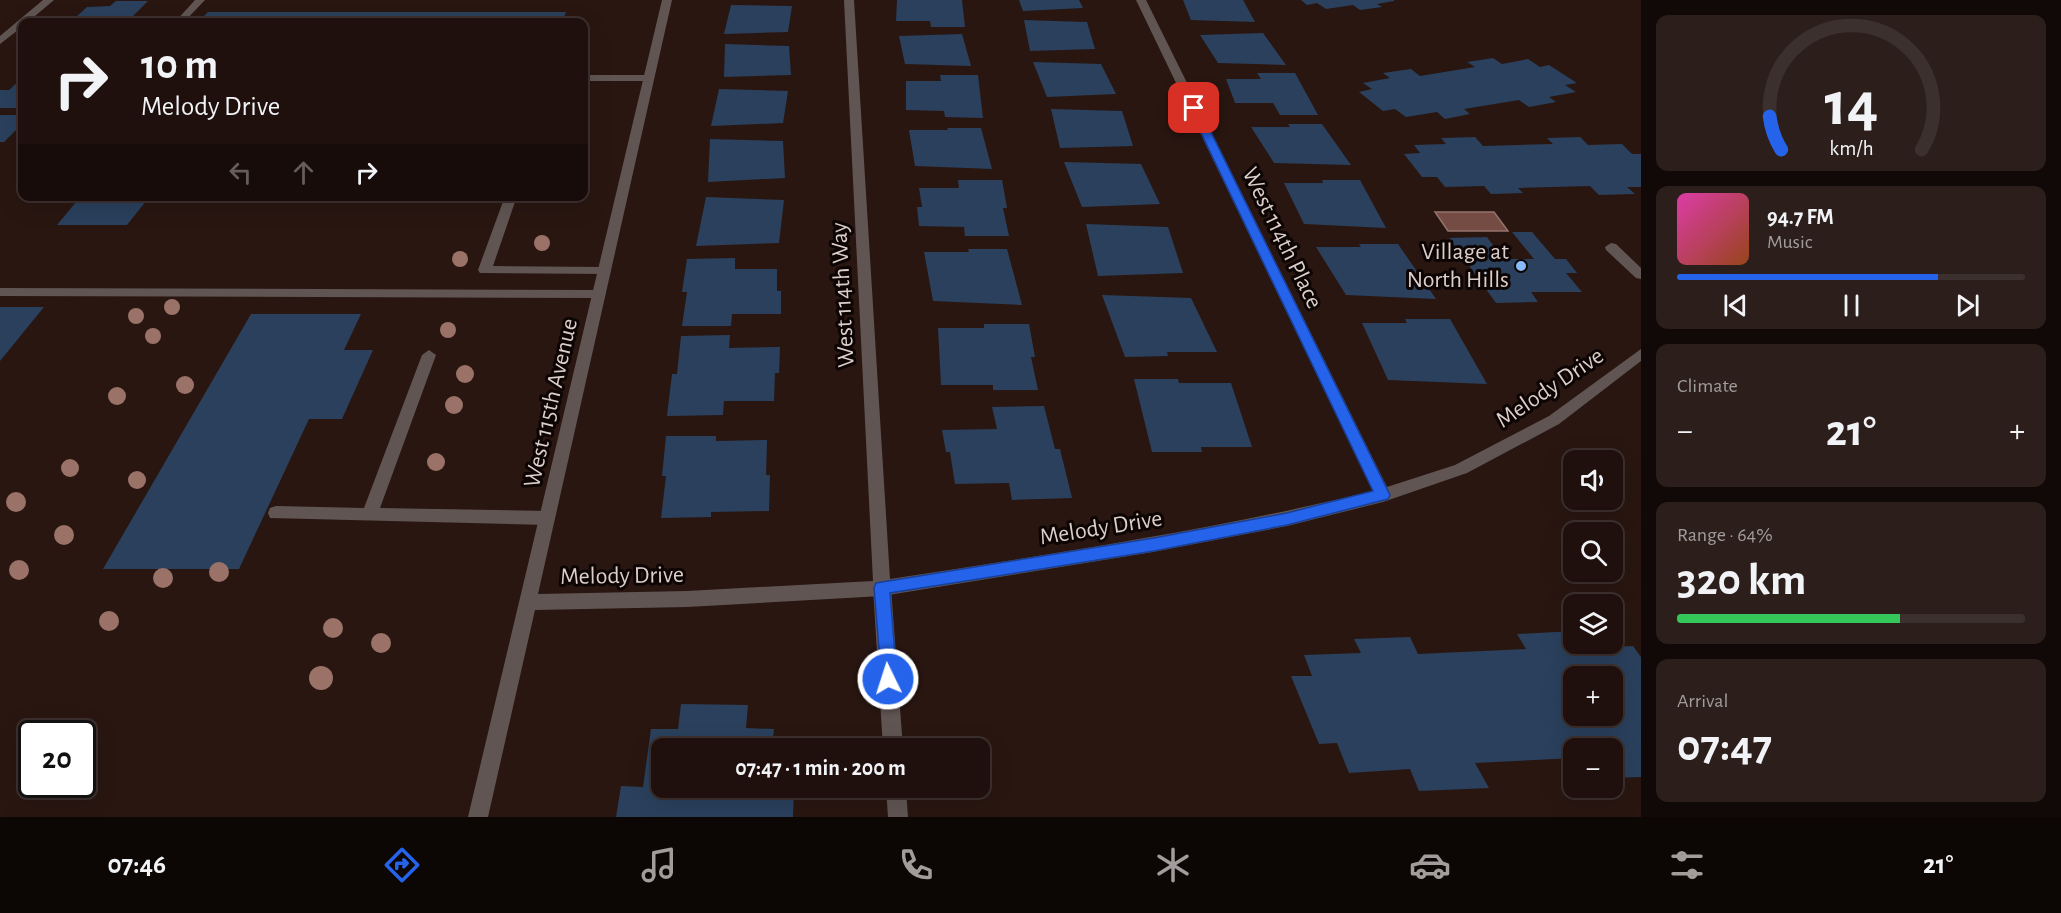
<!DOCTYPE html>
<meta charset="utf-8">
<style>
:root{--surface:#1f100d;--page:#2c1e1b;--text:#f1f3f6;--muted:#a19d9d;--line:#3c302e;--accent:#2563eb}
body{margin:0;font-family:"Alegreya Sans",sans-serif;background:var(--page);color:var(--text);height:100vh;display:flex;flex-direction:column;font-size:22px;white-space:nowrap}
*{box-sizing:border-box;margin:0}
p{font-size:20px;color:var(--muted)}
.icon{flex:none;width:33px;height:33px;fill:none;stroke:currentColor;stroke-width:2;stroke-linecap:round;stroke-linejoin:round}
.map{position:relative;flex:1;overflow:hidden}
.panel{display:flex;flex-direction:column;gap:15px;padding:15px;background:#110907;width:420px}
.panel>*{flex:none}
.hud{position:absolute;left:18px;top:18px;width:570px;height:183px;border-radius:12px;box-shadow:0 6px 24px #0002,0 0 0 2px var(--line);background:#1f100d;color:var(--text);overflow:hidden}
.controls{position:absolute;left:1563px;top:450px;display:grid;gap:12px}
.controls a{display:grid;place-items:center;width:60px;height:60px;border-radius:12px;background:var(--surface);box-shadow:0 6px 24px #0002,0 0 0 2px var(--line);font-size:30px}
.speed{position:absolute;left:18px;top:720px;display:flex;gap:12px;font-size:30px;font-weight:700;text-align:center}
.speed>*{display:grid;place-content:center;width:78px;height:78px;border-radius:50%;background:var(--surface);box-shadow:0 6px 24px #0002,0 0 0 2px var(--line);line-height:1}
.speed .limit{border:3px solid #111;border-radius:9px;background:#fff;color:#111}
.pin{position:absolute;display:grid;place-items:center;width:51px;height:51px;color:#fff;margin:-26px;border-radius:12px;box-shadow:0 3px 9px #0006}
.me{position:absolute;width:66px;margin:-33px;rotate:356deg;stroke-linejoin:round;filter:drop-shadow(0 0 4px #0008)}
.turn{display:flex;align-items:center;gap:21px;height:126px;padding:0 24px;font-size:27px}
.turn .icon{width:78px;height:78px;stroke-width:2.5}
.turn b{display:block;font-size:42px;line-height:51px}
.lanes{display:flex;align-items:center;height:57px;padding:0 24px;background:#0003;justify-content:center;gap:30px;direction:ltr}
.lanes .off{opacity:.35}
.big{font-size:45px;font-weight:600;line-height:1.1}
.panel .card{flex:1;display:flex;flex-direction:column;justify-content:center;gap:9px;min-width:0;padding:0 21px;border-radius:12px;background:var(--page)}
.panel .dial{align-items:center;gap:0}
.dial svg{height:156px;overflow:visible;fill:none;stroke:var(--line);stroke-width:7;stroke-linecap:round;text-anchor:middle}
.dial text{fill:var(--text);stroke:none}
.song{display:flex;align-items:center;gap:18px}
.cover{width:72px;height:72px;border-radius:9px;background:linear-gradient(135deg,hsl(320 70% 55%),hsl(20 70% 35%))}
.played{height:6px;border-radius:3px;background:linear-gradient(90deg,var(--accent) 75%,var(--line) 75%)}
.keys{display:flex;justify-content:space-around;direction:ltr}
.heat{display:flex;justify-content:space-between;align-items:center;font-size:33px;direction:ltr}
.charge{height:9px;border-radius:4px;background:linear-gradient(90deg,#34c759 64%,var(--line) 0)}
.trip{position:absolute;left:651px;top:738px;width:339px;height:60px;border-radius:12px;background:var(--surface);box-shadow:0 6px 24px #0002,0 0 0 2px var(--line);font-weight:600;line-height:60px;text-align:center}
.tabs{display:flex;height:96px;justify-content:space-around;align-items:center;background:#0c0605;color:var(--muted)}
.tabs .icon{width:42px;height:42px}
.tabs .selected{color:var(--accent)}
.tabs b{font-size:27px;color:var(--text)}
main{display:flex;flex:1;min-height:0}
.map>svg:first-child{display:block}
.water{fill:#744c43;stroke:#93736c;stroke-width:1.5}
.building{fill:#2a405c;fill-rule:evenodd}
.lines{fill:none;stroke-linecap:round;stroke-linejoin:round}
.service{fill:#605553;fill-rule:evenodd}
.minor{fill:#605553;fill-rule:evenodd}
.tree{fill:#9a7268}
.route{fill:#2563eb;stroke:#184099;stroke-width:1.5}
.poi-dot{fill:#87bbfb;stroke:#0c0503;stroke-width:2}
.labels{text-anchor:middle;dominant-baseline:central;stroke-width:6;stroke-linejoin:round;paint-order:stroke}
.street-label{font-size:24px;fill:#dccecb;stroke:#0c0503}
.poi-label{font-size:24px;fill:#dccecb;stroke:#0c0503;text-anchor:end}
</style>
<main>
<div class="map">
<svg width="1641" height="817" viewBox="0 0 1641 817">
<rect width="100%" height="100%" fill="#291611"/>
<path class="water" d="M1435 212H1494L1508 231H1448Z"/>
<g class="building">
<path d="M897 0H962L965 27H931L930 21H896Z"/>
<path d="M1019 0H1079L1083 8 1023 11Z"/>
<path d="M1183 0H1243L1255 22 1191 20Z"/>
<path d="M1301 0H1394V1L1377 4 1382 7 1360 10 1353 5 1326 9 1317 3 1307 5Z"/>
<path d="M116 1H148L130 19H74L87 7 110 6Z"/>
<path d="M731 5 792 6 788 32 724 34Z"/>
<path d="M208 12H566L562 22H198Z"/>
<path d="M1024 20 1087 22 1095 49 1030 51Z"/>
<path d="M1263 33 1286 65 1218 63 1200 35Z"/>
<path d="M962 34 971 66 905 64 899 36Z"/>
<path d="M725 44 789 46 791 75 724 77Z"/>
<path d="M1493 58 1502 64 1528 59 1540 67 1549 65 1577 83 1565 85 1576 92 1549 97 1556 102 1529 107 1519 100 1464 109 1470 114 1445 119 1437 112 1406 117 1395 109 1383 111 1359 92 1372 89 1363 83 1390 78 1383 73 1411 69 1420 76 1475 67 1467 62Z"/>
<path d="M1033 62 1101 64 1116 94 1047 97Z"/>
<path d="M1257 73H1295L1318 115H1280L1273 103H1235L1226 79H1261Z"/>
<path d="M940 75H978L983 118 945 117 944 111 906 110V81H941Z"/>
<path d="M19 81H22V108H0V90H9Z"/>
<path d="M719 89 788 91 783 123 711 126Z"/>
<path d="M1051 109 1122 111 1133 146 1060 148Z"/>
<path d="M0 115H22V124L4 142H0Z"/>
<path d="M1288 124H1322L1351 165 1274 163 1251 127H1290Z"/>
<path d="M947 128H981L992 169 915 166 909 130H948Z"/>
<path d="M1475 137 1483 146 1553 144 1547 138 1580 137 1588 145 1622 144 1632 154H1641V187H1627L1635 194 1599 195 1590 186 1518 188 1523 193 1491 194 1484 186 1445 187 1437 177H1422L1404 154 1420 153 1414 145 1446 144 1441 138Z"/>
<path d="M710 139 783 141 785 178 708 182Z"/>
<path d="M1064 162 1141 164 1160 204 1082 207Z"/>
<path d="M958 180H1002L1007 208H1003L1009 236H965L964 227 919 226 917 207H922L919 188H959Z"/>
<path d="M1322 180H1360L1386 228 1304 224 1284 183H1323Z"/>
<path d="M81 196H150L127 225H57Z"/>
<path d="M259 196H484L481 203 256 202Z"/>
<path d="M706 197 784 200 779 243 696 246Z"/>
<path d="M1086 224 1168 227 1183 273 1098 276Z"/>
<path d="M1512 232H1532L1555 259H1566L1577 273H1566L1582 292H1531L1538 302 1496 303 1449 238 1487 237 1503 259H1534Z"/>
<path d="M1359 244H1398L1436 299 1346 295 1316 247H1361Z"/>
<path d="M968 249H1007L1022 305 933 301 924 252H969Z"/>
<path d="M735 258V269H777V291H781V314H732L731 326H682L687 292H682L687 259Z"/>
<path d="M1102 295 1191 298 1217 352H1167L1168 356 1125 357Z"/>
<path d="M0 307H44L0 361Z"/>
<path d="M251 314H361L344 350H373L342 419H309L239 569H103Z"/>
<path d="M1405 319H1450L1487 384 1388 380 1362 323H1407Z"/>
<path d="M984 324H1029L1035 357H1031L1038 390H993V385H941L938 328H984Z"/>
<path d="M730 335 729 348 780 347 779 373H775L774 401H724L723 415 667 416 672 374H677L681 336Z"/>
<path d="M1134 379H1178L1179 383H1231L1252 447H1201L1202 452H1152Z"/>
<path d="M1044 406 1055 449H1060L1072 498 1012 500 1009 483 955 484 950 452H946L942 430 997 429 992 407Z"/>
<path d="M666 436H716V441L767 440 766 475H770L769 511 711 512V517L661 518 666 476H662Z"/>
<path d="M1574 631V644H1592L1595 648 1633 646 1641 657V777L1612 778V748H1574V758L1475 763 1489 788 1419 791 1410 769 1349 773 1337 743 1319 744 1291 676H1312L1304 655 1361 653 1354 639 1410 637 1418 654 1526 649 1517 634ZM1574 676H1612V716H1574Z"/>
<path d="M681 704 748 705 746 728 774 729 772 748H662V788H794L793 817H616L621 786 643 787 651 729H678Z"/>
</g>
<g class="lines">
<g class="service">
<path d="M195 0H205L184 22H175Z"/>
<path d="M584 75H648L653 78 648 81H584Z"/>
<path d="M505 196H517L493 266 604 267 609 268 611 271 609 274 480 273 478 270Z"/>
<path d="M1611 243 1616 244 1641 268V279L1636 278 1606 250 1605 247Z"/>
<path d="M0 288 599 290 606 294 599 298 0 296Z"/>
<path d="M429 350 436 355 380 508 547 511 553 513 555 518 553 523 547 525 270 518 268 513 270 508 276 506 364 508 422 355Z"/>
<path d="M882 580 888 583 891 588 903 748H883L873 588 876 583Z"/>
<path d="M886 788H906L908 817H888Z"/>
</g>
<g class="minor">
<path d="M43 0H54L28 22H22V27L0 44V36Z"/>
<path d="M662 0H672L538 594 687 591 873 581 844 0H854L890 579C1052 554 1214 530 1373 491L1136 0H1146L1387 487 1455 465 1549 416 1641 349V361L1559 424 1467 473 1383 502 1287 526 1153 552 882 596 687 607 535 610 488 817H468Z"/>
</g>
</g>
<g class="tree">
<circle cx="542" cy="243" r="8"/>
<circle cx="460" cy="259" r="8"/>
<circle cx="172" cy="307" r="8"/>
<circle cx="136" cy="316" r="8"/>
<circle cx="448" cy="330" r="8"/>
<circle cx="153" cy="336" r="8"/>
<circle cx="465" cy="374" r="9"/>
<circle cx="185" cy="385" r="9"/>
<circle cx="117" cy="396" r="9"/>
<circle cx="454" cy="405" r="9"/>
<circle cx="436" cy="462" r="9"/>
<circle cx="70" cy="468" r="9"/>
<circle cx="137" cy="480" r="9"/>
<circle cx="16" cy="502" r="10"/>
<circle cx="64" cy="535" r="10"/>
<circle cx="19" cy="570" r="10"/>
<circle cx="219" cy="572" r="10"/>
<circle cx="163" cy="578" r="10"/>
<circle cx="109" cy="621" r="10"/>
<circle cx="333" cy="628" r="10"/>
<circle cx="381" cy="643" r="10"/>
<circle cx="321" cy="678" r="12"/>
</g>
<path class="route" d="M1194 105 1199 108 1390 495 1388 499 1287 525 1154 551 890 593 897 679 894 685 888 687 882 685 874 588 876 583 1154 538 1287 513 1373 491 1189 108Z"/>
<circle class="poi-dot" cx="1521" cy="266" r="6"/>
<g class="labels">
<g class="street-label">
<text transform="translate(1282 238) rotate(64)">West 114th Place</text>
<text transform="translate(843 295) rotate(-93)">West 114th Way</text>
<text transform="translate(1550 388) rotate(-34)">Melody Drive</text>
<text transform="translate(551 403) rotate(-77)">West 115th Avenue</text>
<text transform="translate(1101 528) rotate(-9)">Melody Drive</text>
<text transform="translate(622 576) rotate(-1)">Melody Drive</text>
</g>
<g class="poi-label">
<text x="1509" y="252">Village at<tspan x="1509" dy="28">North Hills</tspan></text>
</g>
</g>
</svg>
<div class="controls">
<a><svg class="icon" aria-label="sound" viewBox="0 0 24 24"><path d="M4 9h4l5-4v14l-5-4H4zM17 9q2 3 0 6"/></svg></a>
<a><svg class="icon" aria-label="search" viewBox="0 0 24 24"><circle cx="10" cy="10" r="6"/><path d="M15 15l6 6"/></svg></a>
<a><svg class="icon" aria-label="layers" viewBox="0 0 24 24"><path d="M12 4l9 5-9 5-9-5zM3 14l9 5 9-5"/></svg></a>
<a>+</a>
<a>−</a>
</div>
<div class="speed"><div class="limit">20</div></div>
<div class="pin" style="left:1194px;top:108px;background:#d93025"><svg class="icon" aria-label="arrive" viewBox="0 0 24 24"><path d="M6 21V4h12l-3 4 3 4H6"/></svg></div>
<svg class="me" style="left:888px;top:679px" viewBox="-20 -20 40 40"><circle r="17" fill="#2563eb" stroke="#fff" stroke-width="3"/><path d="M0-11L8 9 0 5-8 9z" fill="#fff"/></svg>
<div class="trip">07:47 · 1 min · 200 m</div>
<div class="hud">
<div class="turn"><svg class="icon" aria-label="right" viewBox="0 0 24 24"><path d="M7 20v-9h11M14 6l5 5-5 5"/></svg><div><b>10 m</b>Melody Drive</div></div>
<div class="lanes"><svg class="icon off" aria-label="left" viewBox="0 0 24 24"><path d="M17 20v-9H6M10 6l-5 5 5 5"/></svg><svg class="icon off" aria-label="ahead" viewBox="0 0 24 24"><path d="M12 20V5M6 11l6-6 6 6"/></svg><svg class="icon" aria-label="right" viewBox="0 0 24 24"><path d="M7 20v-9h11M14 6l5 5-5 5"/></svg></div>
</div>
</div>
<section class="panel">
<div class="card dial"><svg viewBox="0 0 100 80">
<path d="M14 69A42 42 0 1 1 86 69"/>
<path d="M14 69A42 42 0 0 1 8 52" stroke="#2563eb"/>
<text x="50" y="56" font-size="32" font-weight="700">14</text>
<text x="50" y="72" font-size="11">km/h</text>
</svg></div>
<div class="card">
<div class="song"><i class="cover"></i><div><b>94.7 FM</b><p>Music</p></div></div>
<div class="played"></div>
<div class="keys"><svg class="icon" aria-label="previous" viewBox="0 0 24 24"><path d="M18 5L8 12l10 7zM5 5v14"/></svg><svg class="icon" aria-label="pause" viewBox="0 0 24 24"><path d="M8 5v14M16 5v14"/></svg><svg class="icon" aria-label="next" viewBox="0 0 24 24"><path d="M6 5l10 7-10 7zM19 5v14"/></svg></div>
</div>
<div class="card"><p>Climate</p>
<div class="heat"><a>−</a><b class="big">21°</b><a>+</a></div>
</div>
<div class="card"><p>Range · 64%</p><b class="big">320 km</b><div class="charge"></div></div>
<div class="card"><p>Arrival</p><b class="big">07:47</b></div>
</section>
</main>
<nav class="tabs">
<b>07:46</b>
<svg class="icon selected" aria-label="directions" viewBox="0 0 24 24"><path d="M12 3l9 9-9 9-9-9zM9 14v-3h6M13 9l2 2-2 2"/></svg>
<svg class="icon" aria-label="music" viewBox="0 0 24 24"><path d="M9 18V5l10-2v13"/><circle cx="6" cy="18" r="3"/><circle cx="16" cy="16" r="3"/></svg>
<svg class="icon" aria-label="phone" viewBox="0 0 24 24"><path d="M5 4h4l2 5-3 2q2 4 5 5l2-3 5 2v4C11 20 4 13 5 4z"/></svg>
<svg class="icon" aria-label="climate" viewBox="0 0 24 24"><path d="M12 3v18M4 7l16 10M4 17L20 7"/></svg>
<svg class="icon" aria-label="car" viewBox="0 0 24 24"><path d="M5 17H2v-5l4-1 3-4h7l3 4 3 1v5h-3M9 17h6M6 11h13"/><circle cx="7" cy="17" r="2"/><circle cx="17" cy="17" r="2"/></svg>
<svg class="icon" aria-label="filters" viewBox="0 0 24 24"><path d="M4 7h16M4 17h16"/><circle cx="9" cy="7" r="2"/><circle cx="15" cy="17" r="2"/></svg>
<b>21°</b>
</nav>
